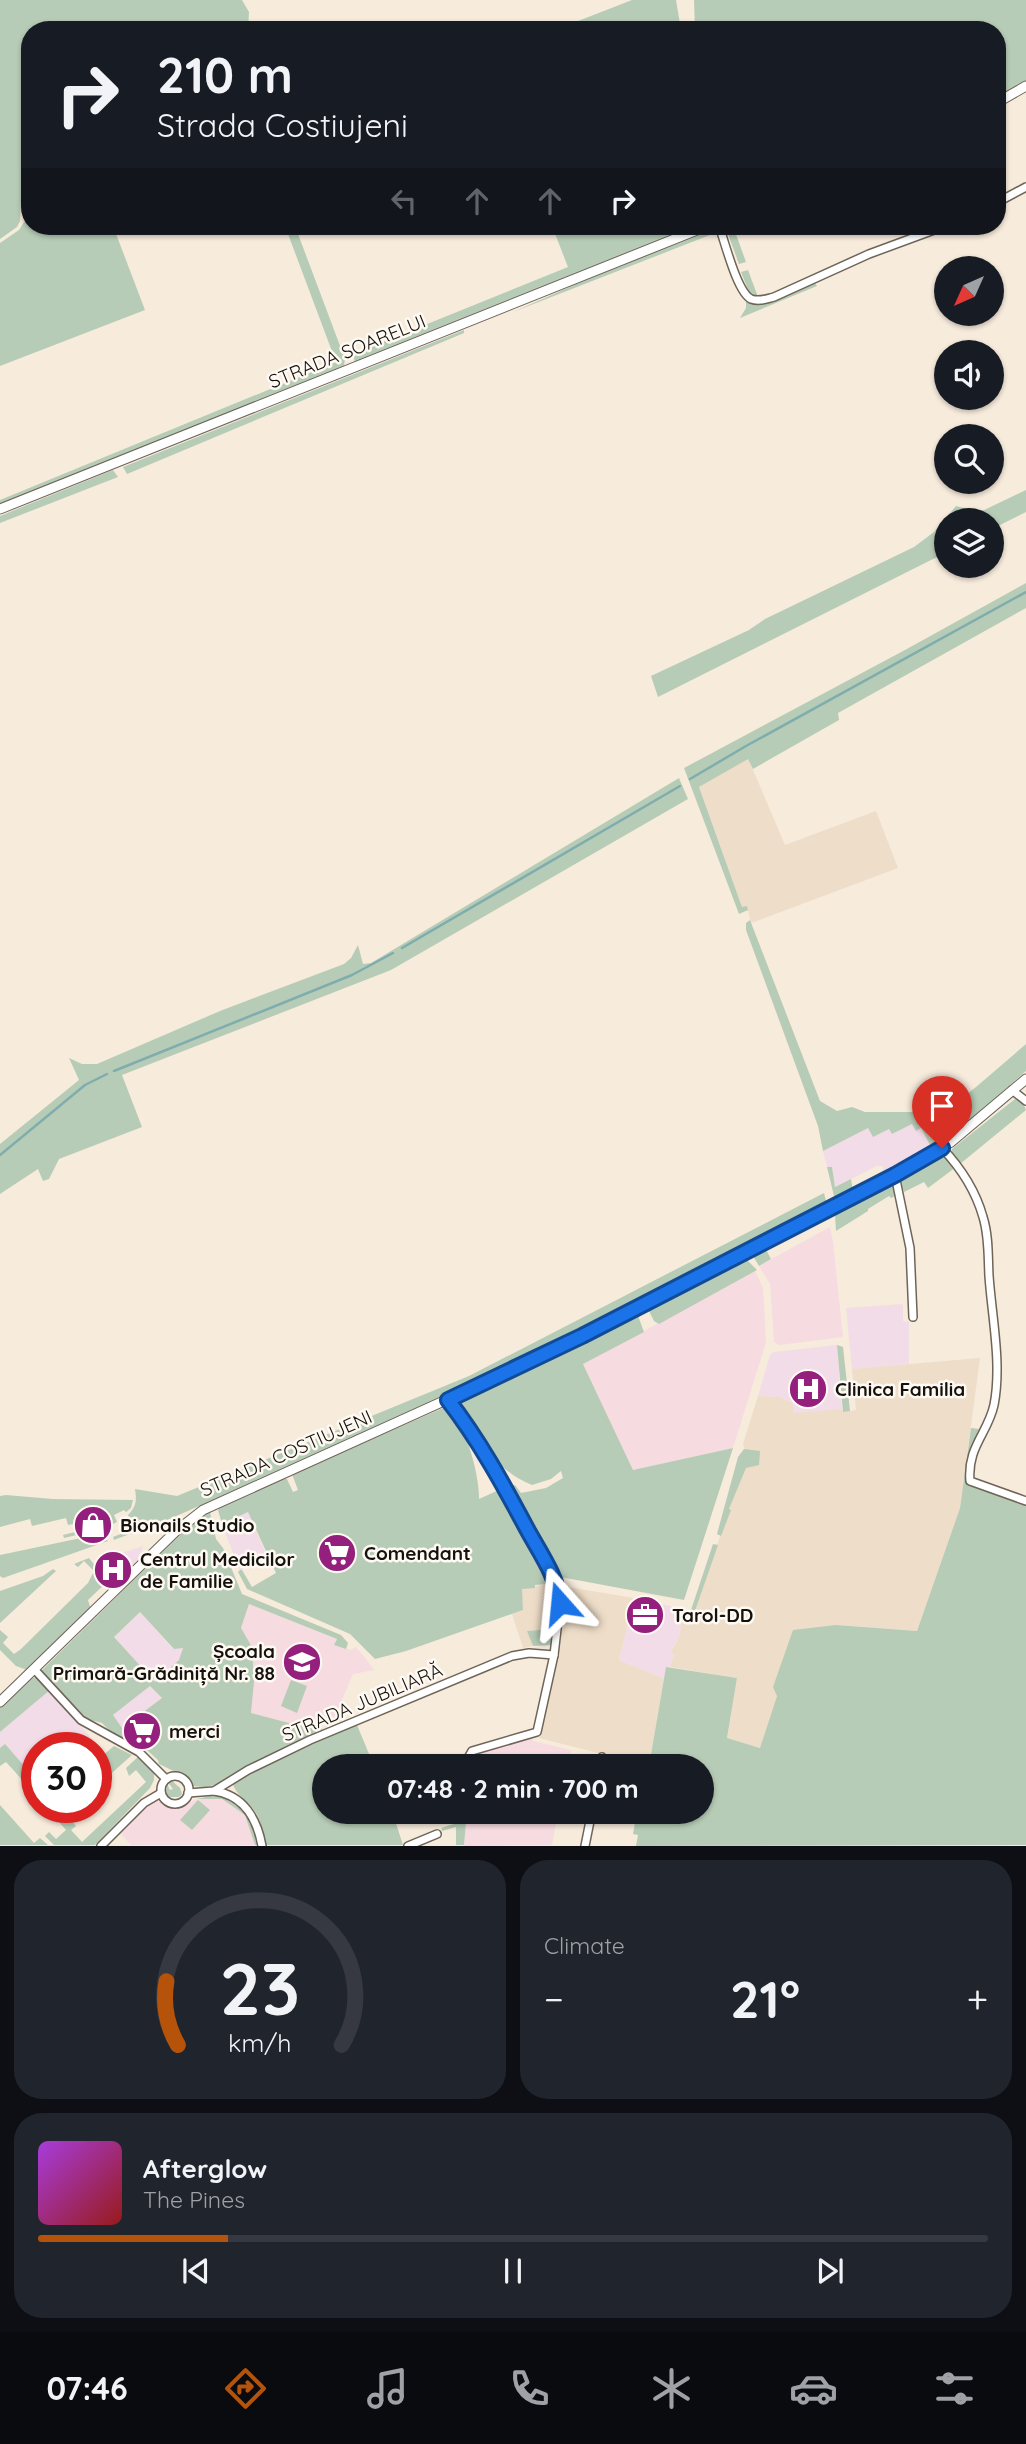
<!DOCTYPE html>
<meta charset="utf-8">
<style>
:root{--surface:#171b24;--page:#20242c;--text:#f1f3f6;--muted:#9ea1a6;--line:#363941;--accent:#b45309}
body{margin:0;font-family:Quicksand,sans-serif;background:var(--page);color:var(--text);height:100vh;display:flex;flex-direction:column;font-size:26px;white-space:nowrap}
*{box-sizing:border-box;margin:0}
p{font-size:23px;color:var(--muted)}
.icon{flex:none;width:38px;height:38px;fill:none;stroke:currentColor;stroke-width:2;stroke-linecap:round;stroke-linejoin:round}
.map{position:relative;height:1846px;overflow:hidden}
.sheet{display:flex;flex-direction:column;gap:14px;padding:14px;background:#0d0f14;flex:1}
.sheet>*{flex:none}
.hud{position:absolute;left:21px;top:21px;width:985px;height:214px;border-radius:28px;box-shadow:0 2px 5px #0004;background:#171b24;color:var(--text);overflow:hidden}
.needle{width:46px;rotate:225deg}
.tools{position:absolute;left:934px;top:256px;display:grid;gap:14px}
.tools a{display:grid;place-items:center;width:70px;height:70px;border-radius:50%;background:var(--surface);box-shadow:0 2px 5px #0004;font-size:35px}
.speed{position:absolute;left:21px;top:1732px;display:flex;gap:14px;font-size:35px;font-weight:700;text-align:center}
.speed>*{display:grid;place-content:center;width:91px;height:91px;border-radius:50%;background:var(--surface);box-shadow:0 2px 5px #0004;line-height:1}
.speed .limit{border:10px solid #d22;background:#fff;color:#111}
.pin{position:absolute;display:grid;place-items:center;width:60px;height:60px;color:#fff;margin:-72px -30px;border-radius:50% 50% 50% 0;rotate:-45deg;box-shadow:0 0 7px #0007}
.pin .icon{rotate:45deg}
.me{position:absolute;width:77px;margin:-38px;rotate:342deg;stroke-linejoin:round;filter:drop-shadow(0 0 5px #0008)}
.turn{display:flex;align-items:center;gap:24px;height:147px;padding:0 21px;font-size:32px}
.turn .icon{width:91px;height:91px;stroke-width:2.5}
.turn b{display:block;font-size:49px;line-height:60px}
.lanes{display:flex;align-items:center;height:66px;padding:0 21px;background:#0003;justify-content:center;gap:35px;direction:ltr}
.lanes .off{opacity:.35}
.big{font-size:52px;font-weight:700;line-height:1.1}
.sheet .widget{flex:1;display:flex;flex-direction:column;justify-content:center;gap:10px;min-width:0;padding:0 24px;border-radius:28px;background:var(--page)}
.sheet .dial{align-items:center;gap:0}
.dial svg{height:182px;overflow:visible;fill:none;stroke:var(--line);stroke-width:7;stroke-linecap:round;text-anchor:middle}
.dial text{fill:var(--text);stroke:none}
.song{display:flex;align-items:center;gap:21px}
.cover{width:84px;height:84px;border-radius:10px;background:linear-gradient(135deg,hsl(280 70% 55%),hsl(0 70% 35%))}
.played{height:7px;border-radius:4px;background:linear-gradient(90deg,var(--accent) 20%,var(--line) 20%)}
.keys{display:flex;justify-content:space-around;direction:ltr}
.heat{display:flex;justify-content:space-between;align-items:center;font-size:38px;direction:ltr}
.sheet .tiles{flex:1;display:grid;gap:14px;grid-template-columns:1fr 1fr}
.widget:last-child{grid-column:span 2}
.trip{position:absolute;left:312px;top:1754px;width:402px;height:70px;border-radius:35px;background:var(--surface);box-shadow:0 2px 5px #0004;font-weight:700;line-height:70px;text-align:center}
.tab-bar{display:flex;height:112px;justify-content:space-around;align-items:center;background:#090b0e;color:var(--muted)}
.tab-bar .icon{width:49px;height:49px}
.tab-bar .selected{color:var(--accent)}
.tab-bar b{font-size:32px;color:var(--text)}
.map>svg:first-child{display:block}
.commercial{fill:#f2dce8}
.built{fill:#eeddc8}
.education{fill:#f6dbe1}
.green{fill:#b7ccb6;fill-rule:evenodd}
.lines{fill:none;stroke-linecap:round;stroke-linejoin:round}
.stream{stroke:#7fadae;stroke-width:2.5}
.minor-casing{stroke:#6e6457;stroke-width:10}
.tertiary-casing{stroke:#6e6457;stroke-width:11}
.minor{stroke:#fff;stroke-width:7}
.tertiary{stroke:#fff;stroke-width:9}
.route-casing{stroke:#114b97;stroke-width:18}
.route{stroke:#1a73e8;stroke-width:12}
.labels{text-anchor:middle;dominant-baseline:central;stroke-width:5;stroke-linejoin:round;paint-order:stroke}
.street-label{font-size:19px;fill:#15110c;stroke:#fef9f3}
.poi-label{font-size:19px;font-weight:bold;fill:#15110c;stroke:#fef9f3;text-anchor:start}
</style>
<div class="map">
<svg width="1026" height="1846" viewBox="0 0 1026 1846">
<rect width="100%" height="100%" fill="#f7ebdc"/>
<g class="commercial">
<path d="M912 1124 921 1128 930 1146 883 1172V1166H877L835 1187 832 1167H827L823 1151 828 1147 868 1128 889 1129 892 1134Z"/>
<path d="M903 1304V1321L909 1322V1364L852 1369 846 1308Z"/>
<path d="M837 1345 842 1409 794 1414 791 1403 779 1397 758 1396 770 1355 774 1352Z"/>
<path d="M248 1512 267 1556 240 1571 222 1524Z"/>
<path d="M100 1515 101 1527 89 1532 85 1518Z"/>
<path d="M143 1546 140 1558 117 1581 102 1575 93 1562Z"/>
<path d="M634 1598 684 1609 679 1638 671 1650 674 1654 670 1667H666L664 1679 619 1660Z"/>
<path d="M140 1612 173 1649 183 1647 180 1660 155 1682 114 1637Z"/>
<path d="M150 1686 162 1698 122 1729 112 1716Z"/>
<path d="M50 1690 98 1746 95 1748H37V1759L26 1768 5 1745 0 1748V1732Z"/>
</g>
<g class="built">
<path d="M748 758 785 845 876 811 898 868 751 923 747 907H742L699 787Z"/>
<path d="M980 1358 960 1508 917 1631 836 1625 777 1696 761 1748 727 1739 737 1678 670 1667 674 1654 671 1651 679 1638 684 1609 695 1611 732 1501 746 1468 751 1466 743 1444 758 1396 779 1397 792 1403 794 1413 842 1409 843 1412 856 1410 852 1369Z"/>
<path d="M548 1584 549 1595H556L557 1607 553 1629 528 1631 533 1646 523 1648 512 1614 523 1610 521 1589Z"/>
<path d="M568 1587 634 1598 619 1660 664 1679 649 1766 539 1738 558 1648 557 1641 565 1590Z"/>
</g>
<g class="education">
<path d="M830 1227 833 1242 843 1337 779 1345 774 1342 770 1284 759 1266Z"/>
<path d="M755 1271 763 1288 766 1342 733 1448 633 1470 583 1364Z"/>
<path d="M249 1604 337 1639 335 1645 351 1650 356 1647 366 1659 374 1670 353 1674 335 1716 320 1725 308 1728 251 1713 254 1682 241 1628Z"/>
<path d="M532 1738 533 1741 571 1750 568 1766H470L472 1756Z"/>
<path d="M197 1799H222L246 1815 255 1845H131L121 1834 149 1803 158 1801 176 1809Z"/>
<path d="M467 1811H558L552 1845 464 1846Z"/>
</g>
<g class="green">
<path d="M0 0H242L249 12 248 30H30V158H23L20 221 17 227 0 239Z"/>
<path d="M632 0H676L681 30H555Z"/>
<path d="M694 0H1026V84L998 101V30H695Z"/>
<path d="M28 216 30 226H113L145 310 0 366V243L19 230Z"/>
<path d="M285 226H295L345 359 344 366 0 505V500L336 362Z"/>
<path d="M552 226H698L355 363 353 354 568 267Z"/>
<path d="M725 226H733L746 262 739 264Z"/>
<path d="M712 227 715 233 513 312 633 259Z"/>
<path d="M748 270 758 297 750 295 741 272Z"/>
<path d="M815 283 817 286 740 318 746 308V298L771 301Z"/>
<path d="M464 330V333L127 474 123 467Z"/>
<path d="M113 470 118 477 0 523V516Z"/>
<path d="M1026 490V512L992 529V520H947V552L658 697 651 676 749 630 765 619 914 547 934 532 956 506 980 512Z"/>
<path d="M1026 583V608L838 713 839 720 753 769 748 759 699 787 742 907 747 906 748 910 739 914 684 768 905 650Z"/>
<path d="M679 778 688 799 391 970 122 1075 142 1127 59 1159 49 1179 43 1181 38 1169 0 1194V1144L79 1080 69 1058 82 1064H97L220 1011 344 964 351 958 358 945 363 964 371 963Z"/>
<path d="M750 920 820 1101 837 1111 852 1107 865 1112H938L954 1104 976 1087 1026 1044V1071L958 1131 932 1149 921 1128 916 1131 912 1124 892 1134 889 1129 873 1137 868 1128 823 1151 818 1126 746 930V923Z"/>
<path d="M1015 1099 1023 1103 1026 1110 960 1164 951 1153 952 1149Z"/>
<path d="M942 1157 952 1161 956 1167 928 1188 924 1182 904 1192 900 1179Z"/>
<path d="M827 1167H832L835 1187 851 1179 853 1191 839 1199 834 1196Z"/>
<path d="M893 1183 897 1195 891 1198 889 1196 868 1209V1211L836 1231 835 1215Z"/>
<path d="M824 1193 827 1205 529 1359 172 1518 114 1540 113 1537 133 1529 128 1515C136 1507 137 1500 135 1489L177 1496 469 1376Z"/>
<path d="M764 1246 771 1259 759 1266 753 1256 754 1251Z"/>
<path d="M739 1259 747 1260 757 1270 659 1324 654 1321 647 1307Z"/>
<path d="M637 1313 644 1332 583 1364 633 1470 733 1448 684 1600 555 1576 530 1521 509 1486 515 1485 521 1493 546 1488 563 1478 561 1471 551 1479 532 1485C494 1470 479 1438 457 1406V1401L543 1361Z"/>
<path d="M837 1345 843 1347 850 1411 843 1412Z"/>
<path d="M443 1408C465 1416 480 1477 479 1499L501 1489 553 1582 556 1595H549L548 1584 535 1585V1588L522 1589 523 1610 406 1651 375 1659 350 1634 247 1589 238 1572 240 1570H242L252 1587 276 1573 248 1512 222 1524 218 1510 221 1506 283 1478 287 1479 293 1492 298 1490 292 1474Z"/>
<path d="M971 1428 979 1429 973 1444 966 1483 1026 1503V1845L636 1846 638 1835 633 1834 637 1811H702V1766H649L666 1667 737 1678 727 1738 760 1748 777 1696 773 1687 793 1630 836 1625 917 1631 960 1508Z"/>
<path d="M744 1449 760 1451 759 1465 746 1468 729 1509 731 1510 721 1536 717 1534 738 1457Z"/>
<path d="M6 1495 53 1499 133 1500 131 1508 126 1512 124 1510 114 1515 117 1522 109 1526 105 1514 85 1517 89 1532 64 1538 63 1535 75 1532 73 1524 68 1525 66 1518 32 1526 30 1519 0 1527V1496Z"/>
<path d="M210 1512 216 1539 223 1548 242 1594 341 1635 348 1643 346 1649 334 1645 337 1639 249 1604 241 1628 252 1647 254 1682 251 1713 308 1728 320 1725 323 1731 215 1785 205 1787 190 1786 184 1776 159 1764 158 1760 148 1751 114 1735 102 1723 87 1719 41 1671 192 1523ZM140 1612 174 1649 183 1648 179 1660 155 1682 114 1637ZM150 1686 162 1698 122 1728 113 1715Z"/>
<path d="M100 1534 108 1541 3 1578 0 1576V1555Z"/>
<path d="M713 1544 718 1545 695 1611 691 1610Z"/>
<path d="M89 1558 102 1575 110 1579 88 1600 91 1610 27 1670 16 1666 0 1650V1630L8 1637 3 1643 14 1654 21 1649 88 1583 94 1571 84 1561 78 1567 74 1564Z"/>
<path d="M53 1569 56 1571 0 1623V1591L43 1576Z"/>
<path d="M553 1629 552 1645 533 1646 527 1631Z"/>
<path d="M37 1677 50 1690 0 1732V1707L32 1678Z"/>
<path d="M291 1680 307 1686 297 1713 281 1706Z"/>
<path d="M357 1725 374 1766H324V1811H392L403 1845H266C263 1835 262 1822 256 1813 248 1801 236 1796 232 1782L294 1751Z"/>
<path d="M5 1744 26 1768 37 1759V1796L6 1762 0 1766V1748Z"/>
<path d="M114 1746 132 1755 96 1787V1771L99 1769 96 1761Z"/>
<path d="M465 1755 466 1761 471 1760 470 1766H465V1762L458 1766H434L432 1759Z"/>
<path d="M139 1756 154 1774V1780L150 1788 95 1845H54L45 1836 49 1832 56 1839 66 1830 47 1808H70L65 1813 76 1826 71 1830 82 1842 146 1782 136 1770 129 1776 126 1768Z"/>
<path d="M171 1780 180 1788 182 1794 179 1797H169L164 1793V1785L166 1782 170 1790 173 1789 167 1781Z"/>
<path d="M218 1794C241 1805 256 1820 258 1845H255L245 1815 222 1799H197Z"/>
<path d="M198 1800 210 1810 192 1830 180 1820Z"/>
<path d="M0 1805 34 1843 40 1838 48 1845H0Z"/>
<path d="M461 1811H467L464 1845H456V1827L442 1831 441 1828 460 1822Z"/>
</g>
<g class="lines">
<g class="stream">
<path d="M690 779 746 746 1026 592"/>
<path d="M402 948 680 786"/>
<path d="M114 1071 352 975 393 953"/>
<path d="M0 1155 85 1085 107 1074"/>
</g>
<g class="minor-casing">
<g id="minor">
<path d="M998 202 1026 187"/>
<path d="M719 226C725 242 737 292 751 299 759 302 766 299 774 297L869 254 945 226"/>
<path d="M1012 1090 1026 1101"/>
<path d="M942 1148C960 1167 976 1192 983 1217 989 1236 988 1257 989 1276 992 1318 1002 1364 994 1405 988 1433 967 1447 970 1481L1026 1501"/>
<path d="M895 1175 910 1248 913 1317"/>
<path d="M448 1400 468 1425 502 1481 559 1591 560 1603 554 1655 537 1732 472 1751 468 1758"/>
<path d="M35 1670 81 1720 139 1752 166 1779"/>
<path d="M601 1766 602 1757"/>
<circle cx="175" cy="1790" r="14"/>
<path d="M214 1791C243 1795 257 1818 262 1846"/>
<path d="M188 1793 214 1791 248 1770 310 1740 512 1656 529 1653 554 1655"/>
<path d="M101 1846 144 1803 161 1793"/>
<path d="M408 1846 437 1834"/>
<path d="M585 1846 592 1811"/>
</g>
</g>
<g class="tertiary-casing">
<g id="tertiary">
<path d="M998 102 1026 86"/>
<path d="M0 509 707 226"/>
<path d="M0 1702 175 1532 203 1510 530 1362 895 1175 951 1142 1026 1079"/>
</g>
</g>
<use href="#minor" class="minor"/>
<use href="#tertiary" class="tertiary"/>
</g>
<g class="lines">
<g class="route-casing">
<path id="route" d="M560 1603C557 1576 540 1553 527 1529 503 1484 479 1440 448 1400L582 1336 895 1175 942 1148"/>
</g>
<use href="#route" class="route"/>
</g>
<defs>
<g id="hospital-disc" transform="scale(2.0125)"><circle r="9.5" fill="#941f7d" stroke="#fef9f3"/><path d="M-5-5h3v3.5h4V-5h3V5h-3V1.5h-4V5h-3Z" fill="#fff"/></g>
<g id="shop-disc" transform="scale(2.0125)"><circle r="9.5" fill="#941f7d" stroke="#fef9f3"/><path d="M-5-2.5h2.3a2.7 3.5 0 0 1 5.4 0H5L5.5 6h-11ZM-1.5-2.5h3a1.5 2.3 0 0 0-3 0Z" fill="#fff"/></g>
<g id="supermarket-disc" transform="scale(2.0125)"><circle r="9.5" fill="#941f7d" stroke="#fef9f3"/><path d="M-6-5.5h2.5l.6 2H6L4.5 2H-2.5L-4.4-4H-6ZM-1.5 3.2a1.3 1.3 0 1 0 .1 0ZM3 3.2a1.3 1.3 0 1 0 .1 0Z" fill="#fff"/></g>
<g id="office-disc" transform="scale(2.0125)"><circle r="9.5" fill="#941f7d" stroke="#fef9f3"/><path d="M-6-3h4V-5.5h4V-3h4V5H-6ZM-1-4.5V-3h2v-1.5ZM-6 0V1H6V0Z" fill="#fff"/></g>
<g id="school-disc" transform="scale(2.0125)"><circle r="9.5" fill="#941f7d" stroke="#fef9f3"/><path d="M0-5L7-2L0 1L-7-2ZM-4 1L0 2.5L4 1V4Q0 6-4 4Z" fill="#fff"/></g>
</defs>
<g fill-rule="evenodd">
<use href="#hospital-disc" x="808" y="1389"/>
<use href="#shop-disc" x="93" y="1525"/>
<use href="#supermarket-disc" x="337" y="1553"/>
<use href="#hospital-disc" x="113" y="1570"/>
<use href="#office-disc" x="645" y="1615"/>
<use href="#school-disc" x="302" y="1662"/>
<use href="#supermarket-disc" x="142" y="1731"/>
</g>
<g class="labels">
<g class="street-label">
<text transform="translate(347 351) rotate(-22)">STRADA SOARELUI</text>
<text transform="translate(286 1453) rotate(-24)">STRADA COSTIUJENI</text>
<text transform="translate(362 1702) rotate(-23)">STRADA JUBILIARĂ</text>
</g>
<g class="poi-label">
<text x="835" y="1389">Clinica Familia</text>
<text x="120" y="1525">Bionails Studio</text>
<text x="364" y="1553">Comendant</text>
<text x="140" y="1559">Centrul Medicilor<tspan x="140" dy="22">de Familie</tspan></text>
<text x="672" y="1615">Tarol-DD</text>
<text x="275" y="1651" text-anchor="end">Școala<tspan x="275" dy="22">Primară-Grădiniță Nr. 88</tspan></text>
<text x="169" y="1731">merci</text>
</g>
</g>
</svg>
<div class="tools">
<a><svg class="needle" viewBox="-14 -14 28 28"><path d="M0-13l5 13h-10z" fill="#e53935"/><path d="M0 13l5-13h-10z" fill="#9ea1a6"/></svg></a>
<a><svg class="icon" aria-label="sound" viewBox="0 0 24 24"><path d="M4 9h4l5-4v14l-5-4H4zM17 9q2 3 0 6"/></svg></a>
<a><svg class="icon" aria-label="search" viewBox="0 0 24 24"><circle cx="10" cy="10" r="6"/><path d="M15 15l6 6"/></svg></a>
<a><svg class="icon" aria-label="layers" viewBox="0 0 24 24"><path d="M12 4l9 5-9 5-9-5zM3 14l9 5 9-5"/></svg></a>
</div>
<div class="speed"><div class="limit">30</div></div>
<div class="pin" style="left:942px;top:1148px;background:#d93025"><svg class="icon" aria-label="arrive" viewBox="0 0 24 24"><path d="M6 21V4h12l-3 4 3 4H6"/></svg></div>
<svg class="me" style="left:560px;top:1603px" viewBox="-20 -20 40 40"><path d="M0-17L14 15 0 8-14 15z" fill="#1a73e8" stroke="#fff" stroke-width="4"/></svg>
<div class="trip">07:48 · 2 min · 700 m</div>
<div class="hud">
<div class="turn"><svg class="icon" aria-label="right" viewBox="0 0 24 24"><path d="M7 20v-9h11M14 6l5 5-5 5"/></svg><div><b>210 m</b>Strada Costiujeni</div></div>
<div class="lanes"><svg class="icon off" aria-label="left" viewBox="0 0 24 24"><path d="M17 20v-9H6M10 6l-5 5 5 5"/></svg><svg class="icon off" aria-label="ahead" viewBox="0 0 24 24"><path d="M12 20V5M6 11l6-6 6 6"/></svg><svg class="icon off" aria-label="ahead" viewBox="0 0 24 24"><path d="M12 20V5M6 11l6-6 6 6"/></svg><svg class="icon" aria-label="right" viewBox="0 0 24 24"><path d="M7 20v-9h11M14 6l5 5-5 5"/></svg></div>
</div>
</div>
<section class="sheet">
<div class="tiles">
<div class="widget dial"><svg viewBox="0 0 100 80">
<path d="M14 69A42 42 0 1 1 86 69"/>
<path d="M14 69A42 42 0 0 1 9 41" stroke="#b45309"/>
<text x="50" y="56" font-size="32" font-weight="700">23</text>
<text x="50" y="72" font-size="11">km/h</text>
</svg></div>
<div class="widget"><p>Climate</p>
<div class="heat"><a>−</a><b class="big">21°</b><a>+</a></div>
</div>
<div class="widget">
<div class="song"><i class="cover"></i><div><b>Afterglow</b><p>The Pines</p></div></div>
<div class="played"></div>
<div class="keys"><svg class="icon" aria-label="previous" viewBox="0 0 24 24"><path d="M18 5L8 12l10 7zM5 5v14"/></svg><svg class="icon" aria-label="pause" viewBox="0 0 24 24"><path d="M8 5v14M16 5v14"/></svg><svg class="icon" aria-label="next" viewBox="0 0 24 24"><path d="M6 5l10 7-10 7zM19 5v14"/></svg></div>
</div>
</div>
</section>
<nav class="tab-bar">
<b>07:46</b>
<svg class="icon selected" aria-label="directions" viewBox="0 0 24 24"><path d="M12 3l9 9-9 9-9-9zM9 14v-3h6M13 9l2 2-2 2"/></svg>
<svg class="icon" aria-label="music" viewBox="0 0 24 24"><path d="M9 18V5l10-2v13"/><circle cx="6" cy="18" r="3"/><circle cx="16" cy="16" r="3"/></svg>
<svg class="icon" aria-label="phone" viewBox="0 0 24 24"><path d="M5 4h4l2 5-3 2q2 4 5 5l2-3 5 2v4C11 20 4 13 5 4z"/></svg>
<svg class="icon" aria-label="climate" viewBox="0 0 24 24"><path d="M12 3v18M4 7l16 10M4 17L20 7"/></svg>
<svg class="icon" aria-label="car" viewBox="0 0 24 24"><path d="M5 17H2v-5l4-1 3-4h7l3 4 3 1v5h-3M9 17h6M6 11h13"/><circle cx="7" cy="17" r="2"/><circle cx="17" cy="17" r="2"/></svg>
<svg class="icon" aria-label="filters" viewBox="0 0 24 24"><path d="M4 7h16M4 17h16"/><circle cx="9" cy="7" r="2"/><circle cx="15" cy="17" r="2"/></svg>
</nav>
